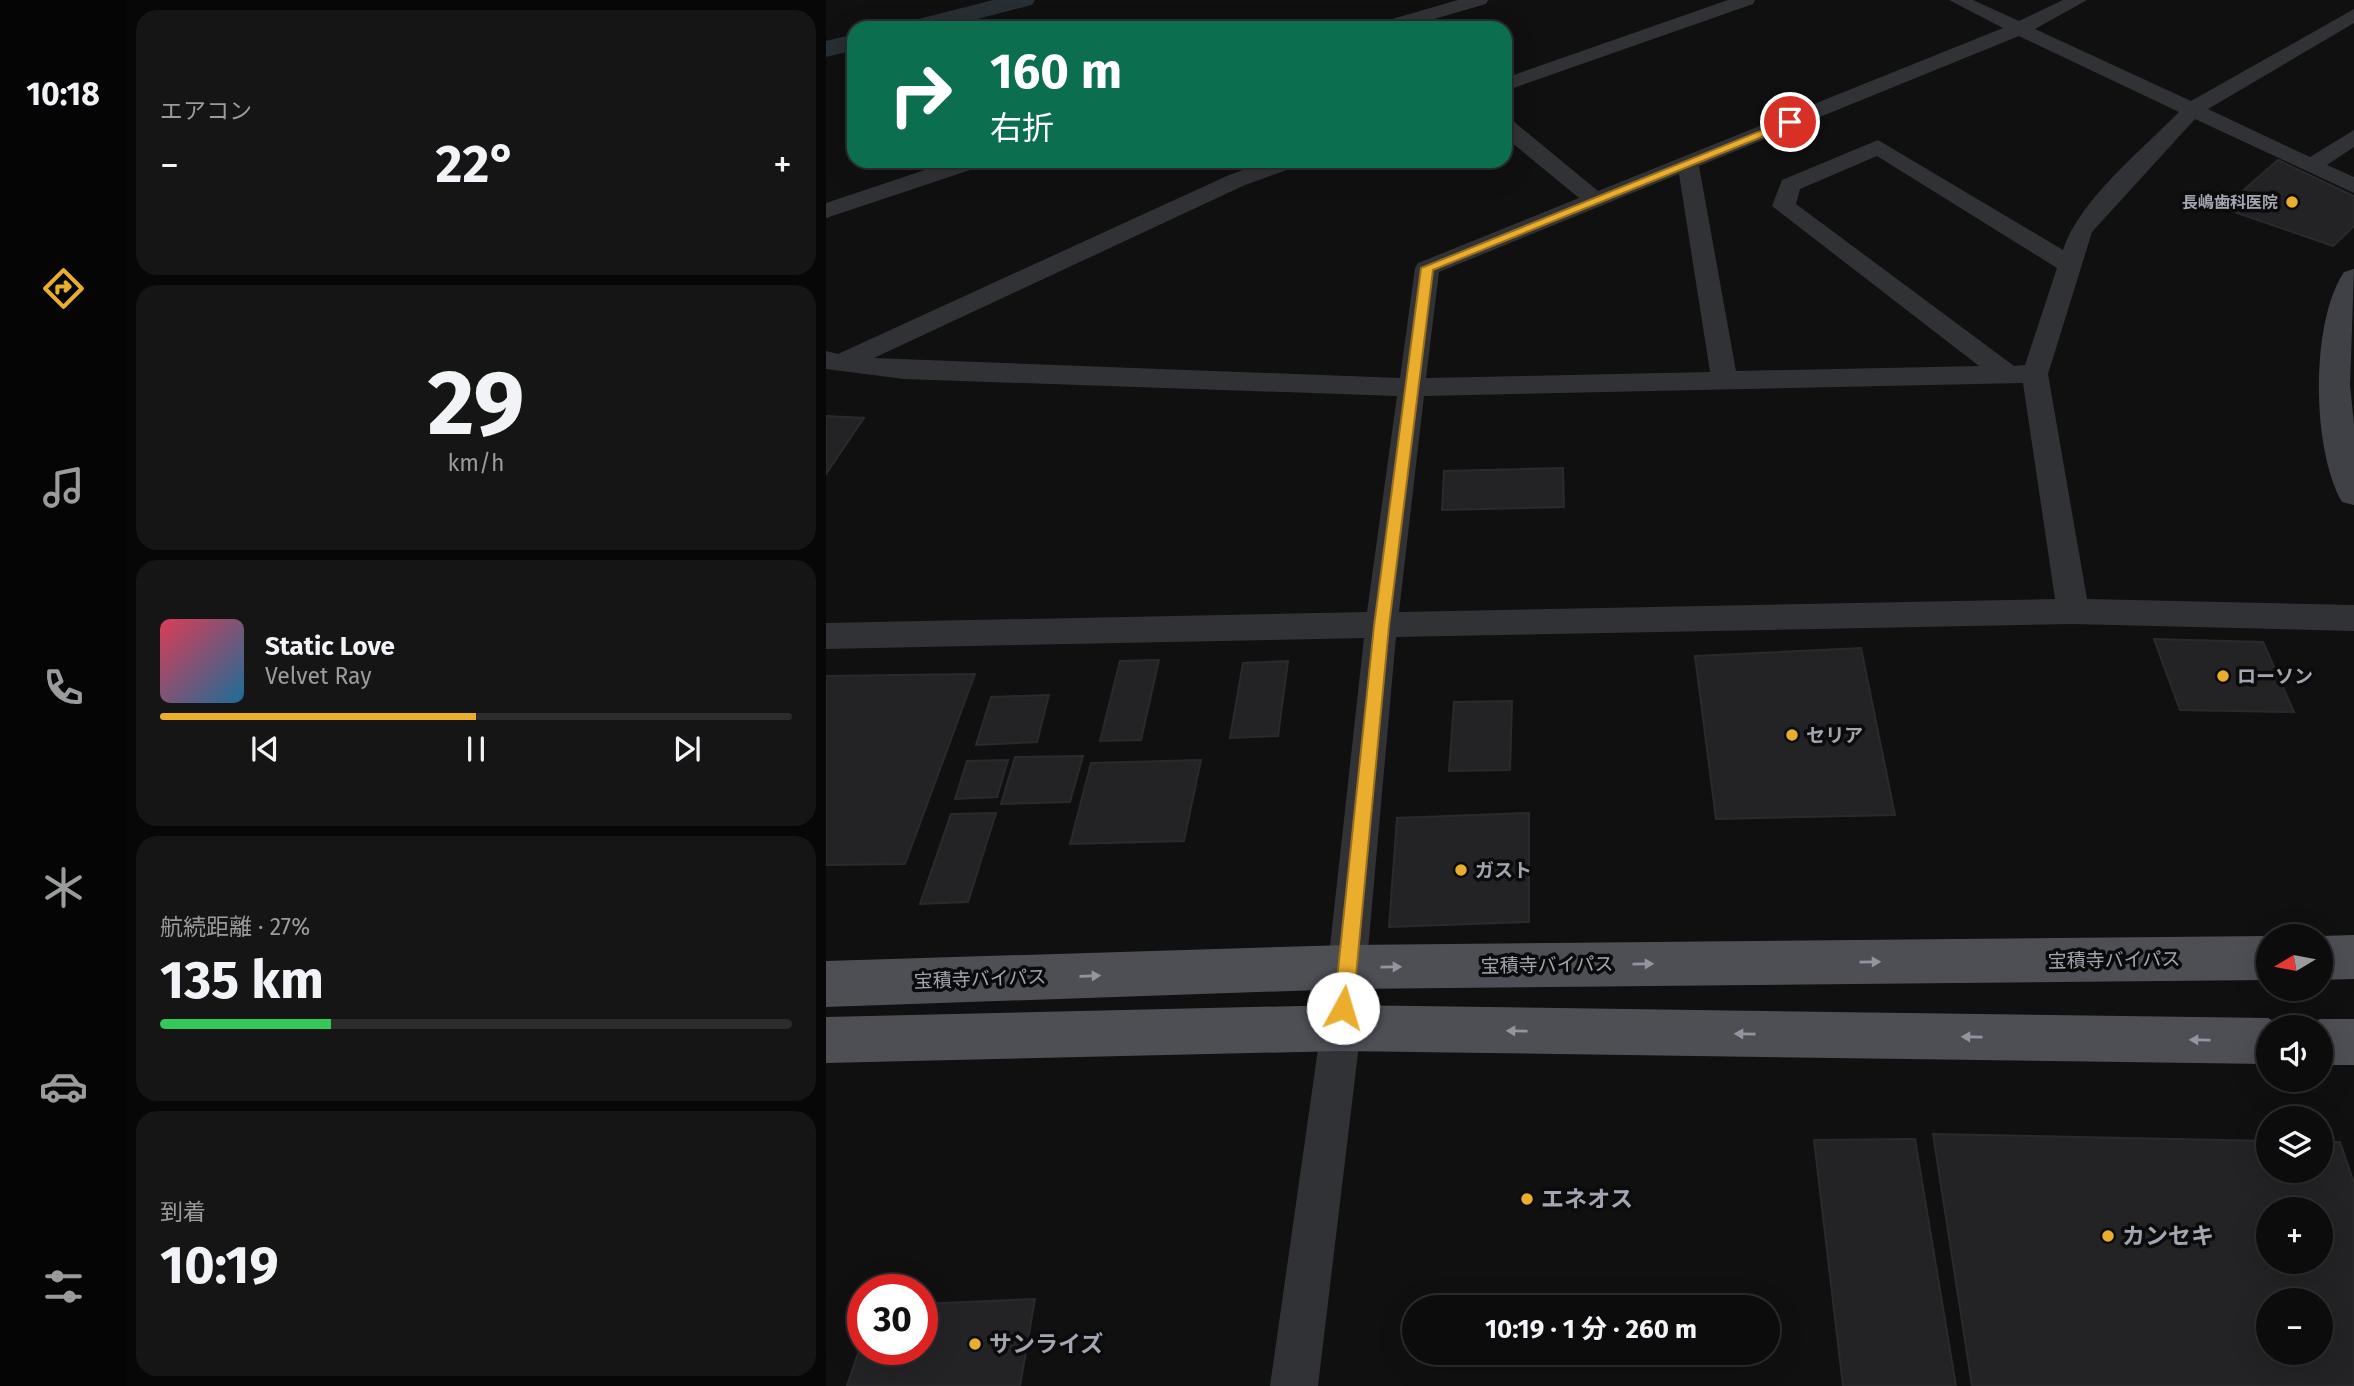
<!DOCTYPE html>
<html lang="ja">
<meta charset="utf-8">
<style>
:root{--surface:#0c0c0d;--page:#151516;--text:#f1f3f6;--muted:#9a9b9d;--line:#2c2c2e;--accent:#ebad2e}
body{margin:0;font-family:"Fira Sans","Noto Sans JP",sans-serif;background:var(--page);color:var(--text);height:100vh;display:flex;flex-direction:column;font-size:26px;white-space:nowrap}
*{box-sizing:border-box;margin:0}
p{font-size:23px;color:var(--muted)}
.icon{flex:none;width:38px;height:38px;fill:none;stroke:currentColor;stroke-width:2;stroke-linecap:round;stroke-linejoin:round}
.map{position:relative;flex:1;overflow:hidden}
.side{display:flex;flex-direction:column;gap:10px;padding:10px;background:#070707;width:700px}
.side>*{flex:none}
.hud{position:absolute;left:21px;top:21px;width:665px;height:147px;border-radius:21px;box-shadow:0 7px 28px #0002,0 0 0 2px var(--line);background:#0b6e4f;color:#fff;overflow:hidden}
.needle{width:46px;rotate:260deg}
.buttons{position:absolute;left:1430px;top:924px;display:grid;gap:14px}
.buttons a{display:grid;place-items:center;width:77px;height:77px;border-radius:50%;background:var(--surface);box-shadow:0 7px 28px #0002,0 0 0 2px var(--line);font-size:35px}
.speed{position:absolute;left:21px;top:1274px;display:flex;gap:14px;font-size:35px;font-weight:700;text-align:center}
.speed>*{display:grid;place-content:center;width:91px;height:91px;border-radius:50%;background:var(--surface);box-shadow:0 7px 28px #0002,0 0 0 2px var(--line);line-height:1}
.speed .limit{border:10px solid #d22;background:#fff;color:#111}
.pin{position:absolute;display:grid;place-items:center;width:60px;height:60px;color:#fff;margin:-30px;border:4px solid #fff;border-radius:50%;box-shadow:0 2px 7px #0007}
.me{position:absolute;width:77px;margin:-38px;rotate:6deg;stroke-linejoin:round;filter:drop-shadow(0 0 5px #0008)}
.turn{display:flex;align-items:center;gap:24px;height:147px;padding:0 28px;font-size:32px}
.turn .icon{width:91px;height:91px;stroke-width:2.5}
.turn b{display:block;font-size:49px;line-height:60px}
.big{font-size:52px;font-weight:700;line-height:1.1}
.side .card{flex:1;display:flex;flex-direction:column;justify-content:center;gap:10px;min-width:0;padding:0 24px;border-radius:21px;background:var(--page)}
.side .dial{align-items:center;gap:0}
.dial b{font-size:91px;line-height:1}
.song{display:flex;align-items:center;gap:21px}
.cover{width:84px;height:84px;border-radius:10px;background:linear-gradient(135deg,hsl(350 70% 55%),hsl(200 70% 35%))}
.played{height:7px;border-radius:4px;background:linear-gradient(90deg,var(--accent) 50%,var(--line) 50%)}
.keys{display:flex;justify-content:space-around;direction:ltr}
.heat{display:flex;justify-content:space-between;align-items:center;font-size:38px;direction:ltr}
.charge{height:10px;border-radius:5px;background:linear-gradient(90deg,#34c759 27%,var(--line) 0)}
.trip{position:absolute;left:576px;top:1295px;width:378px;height:70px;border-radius:35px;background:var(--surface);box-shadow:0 7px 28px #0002,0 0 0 2px var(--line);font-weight:700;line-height:70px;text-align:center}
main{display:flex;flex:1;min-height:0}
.dock{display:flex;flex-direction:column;width:126px;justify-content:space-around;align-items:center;background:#050505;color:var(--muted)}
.dock .icon{width:49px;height:49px}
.dock .on{color:var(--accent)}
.dock b{font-size:32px;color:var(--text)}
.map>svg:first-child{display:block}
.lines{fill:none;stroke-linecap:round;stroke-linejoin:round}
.canal{fill:#272e34;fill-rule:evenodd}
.building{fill:#232325;stroke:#2a2a2d;stroke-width:2;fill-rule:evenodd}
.street{fill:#313236;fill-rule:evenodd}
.secondary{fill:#3f4146;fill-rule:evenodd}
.primary{fill:#4d4f55;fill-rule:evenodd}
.oneway{fill:#90959f}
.route{fill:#ebad2e;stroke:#99701e;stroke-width:2}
.poi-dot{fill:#ebad2e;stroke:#0b0b0c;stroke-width:2.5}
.labels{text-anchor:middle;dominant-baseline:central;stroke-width:7;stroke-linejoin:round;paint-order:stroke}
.far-poi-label{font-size:16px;font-weight:bold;fill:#a1a6b1;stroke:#0b0b0c;text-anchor:end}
.poi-label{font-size:19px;font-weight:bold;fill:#a1a6b1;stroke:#0b0b0c;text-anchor:start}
.street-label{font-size:19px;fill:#a1a6b1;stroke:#0b0b0c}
.near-poi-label{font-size:23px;font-weight:bold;fill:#a1a6b1;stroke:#0b0b0c;text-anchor:start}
</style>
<main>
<nav class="dock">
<b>10:18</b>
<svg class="icon on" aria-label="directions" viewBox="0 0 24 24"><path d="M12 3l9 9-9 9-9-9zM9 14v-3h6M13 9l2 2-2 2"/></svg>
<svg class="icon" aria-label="music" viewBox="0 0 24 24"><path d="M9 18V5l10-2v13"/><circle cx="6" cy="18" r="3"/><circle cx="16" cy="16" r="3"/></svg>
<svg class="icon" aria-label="phone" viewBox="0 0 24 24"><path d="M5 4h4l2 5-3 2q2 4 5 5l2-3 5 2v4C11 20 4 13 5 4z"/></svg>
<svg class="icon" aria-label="climate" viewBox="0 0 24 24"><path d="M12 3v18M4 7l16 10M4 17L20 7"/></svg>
<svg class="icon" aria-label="car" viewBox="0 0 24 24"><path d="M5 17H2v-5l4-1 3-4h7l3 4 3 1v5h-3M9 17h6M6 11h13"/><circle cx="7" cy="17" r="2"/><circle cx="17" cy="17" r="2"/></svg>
<svg class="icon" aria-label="filters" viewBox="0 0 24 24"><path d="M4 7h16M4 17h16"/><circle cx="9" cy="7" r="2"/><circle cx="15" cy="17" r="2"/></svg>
</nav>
<section class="side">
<div class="card"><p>エアコン</p>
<div class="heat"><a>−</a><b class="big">22°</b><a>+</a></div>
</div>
<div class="card dial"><b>29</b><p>km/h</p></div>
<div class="card">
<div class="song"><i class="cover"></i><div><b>Static Love</b><p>Velvet Ray</p></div></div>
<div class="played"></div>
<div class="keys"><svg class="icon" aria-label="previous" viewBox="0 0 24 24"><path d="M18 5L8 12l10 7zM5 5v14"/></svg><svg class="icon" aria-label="pause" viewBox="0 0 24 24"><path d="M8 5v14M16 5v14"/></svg><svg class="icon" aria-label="next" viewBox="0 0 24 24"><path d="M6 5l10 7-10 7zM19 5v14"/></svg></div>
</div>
<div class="card"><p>航続距離 · 27%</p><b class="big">135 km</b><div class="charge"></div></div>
<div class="card"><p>到着</p><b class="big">10:19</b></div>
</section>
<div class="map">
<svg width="1528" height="1386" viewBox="0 0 1528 1386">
<rect width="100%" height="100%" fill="#101011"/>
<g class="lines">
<g class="canal">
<path d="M167 0H209L206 5 116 28H73L77 23Z"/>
<path d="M28 34V50L0 57V41Z"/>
</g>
</g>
<g class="building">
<path d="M1452 160 1528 196V226L1507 246 1397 208Z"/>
<path d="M0 416 38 418 0 474Z"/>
<path d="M737 468 738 507 616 510 618 471Z"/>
<path d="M1328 639 1437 642 1468 712 1354 710Z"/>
<path d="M1035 648 1069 815 890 819 869 656Z"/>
<path d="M333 660 315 740 274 741 294 661Z"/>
<path d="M462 661 452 736 404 738 417 663Z"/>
<path d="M149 674 79 864 0 865V676Z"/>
<path d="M223 695 211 742 150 745 165 697Z"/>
<path d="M686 701 684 770 623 771 628 702Z"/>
<path d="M257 756 244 802 175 804 189 757Z"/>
<path d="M182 760 171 797 129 799 141 761Z"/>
<path d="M375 760 358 841 244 844 265 763Z"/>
<path d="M170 813 142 902 94 904 125 814Z"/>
<path d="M703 813V922L563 927 571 818Z"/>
<path d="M1107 1134 1442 1141V1171H1494V1142H1514L1528 1183V1386H1146ZM1442 1209H1494V1262H1442ZM1442 1300H1494V1353H1442Z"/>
<path d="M1089 1139 1130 1386H1017L988 1140Z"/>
<path d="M209 1299 194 1386H21L37 1338V1349H96V1304Z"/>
</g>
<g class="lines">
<g class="street">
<path d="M632 0H662L660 4 577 28H546L549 24Z"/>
<path d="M902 0H929L927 4 679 91V78Z"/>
<path d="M1123 0H1147L1193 21 1237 0H1261L1209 29 1365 101 1528 9V23L1382 109 1484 157 1528 130V147L1501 165 1528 177V193L1369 119 1266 232 1222 374 1261 599 1528 605V631L1247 624 570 637 535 1028 492 1386H444L495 1028 538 638 0 649V623L541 612 571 396 78 379 0 369V351L12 354 403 175 443 161H475L472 166 419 185 48 358 574 378 589 268 592 263 753 198 679 137V120L687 121 772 191 1177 28ZM1193 36 1353 112C1316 150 1253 200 1237 250L1052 140 956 180 946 206 1153 366 910 371 873 166ZM1051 156 1231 268 1199 365 1188 366 970 204 974 189ZM853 174 884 372 600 378 613 272ZM1197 383 1229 599 573 612 598 396Z"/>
<path d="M126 161H159L156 166 0 218V203Z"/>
</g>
<path class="secondary" d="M1528 269 1524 385 1528 424V505L1516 502C1486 449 1484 323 1518 272Z"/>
<g class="primary">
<path d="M1528 935V979L1494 980V936Z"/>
<path d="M1442 936V980L521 989 0 1007V961L521 945Z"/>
<path d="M515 1005 1442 1018 1460 1027H1442V1064L515 1051 0 1063V1017Z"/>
<path d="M1494 1019H1528V1065H1494V1027H1477Z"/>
</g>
</g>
<defs><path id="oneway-solid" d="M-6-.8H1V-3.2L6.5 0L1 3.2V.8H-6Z" transform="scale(1.75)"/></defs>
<g class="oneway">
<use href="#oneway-solid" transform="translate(1044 962) rotate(-1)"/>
<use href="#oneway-solid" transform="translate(817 964) rotate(-1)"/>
<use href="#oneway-solid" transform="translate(565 967) rotate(-1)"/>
<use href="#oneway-solid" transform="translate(264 976) rotate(-2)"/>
<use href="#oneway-solid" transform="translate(691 1031) rotate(-179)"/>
<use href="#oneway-solid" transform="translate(919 1034) rotate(-179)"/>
<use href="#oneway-solid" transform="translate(1146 1037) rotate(-179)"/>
<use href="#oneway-solid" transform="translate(1374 1040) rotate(-179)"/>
</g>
<path class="route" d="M964 119 969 122 968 124 607 270 563 626 527 1008 524 1015 517 1017 510 1015 508 1008 548 626 595 268Z"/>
<g class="poi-dot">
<circle cx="1466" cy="202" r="7"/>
<circle cx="1397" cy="676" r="7"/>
<circle cx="966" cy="735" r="7"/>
<circle cx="635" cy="870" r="7"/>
<circle cx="701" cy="1199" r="7"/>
<circle cx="1282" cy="1236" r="7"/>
<circle cx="149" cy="1344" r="7"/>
</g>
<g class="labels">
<g class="far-poi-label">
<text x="1452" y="202">長嶋歯科医院</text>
</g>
<g class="poi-label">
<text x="1411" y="676">ローソン</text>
<text x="980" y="735">セリア</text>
<text x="649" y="870">ガスト</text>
</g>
<g class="street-label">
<text transform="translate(1288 960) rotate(-1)">宝積寺バイパス</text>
<text transform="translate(721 965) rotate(-1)">宝積寺バイパス</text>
<text transform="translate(154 979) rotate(-2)">宝積寺バイパス</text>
</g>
<g class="near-poi-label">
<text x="715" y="1199">エネオス</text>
<text x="1296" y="1236">カンセキ</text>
<text x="163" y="1344">サンライズ</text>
</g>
</g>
</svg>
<div class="buttons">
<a><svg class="needle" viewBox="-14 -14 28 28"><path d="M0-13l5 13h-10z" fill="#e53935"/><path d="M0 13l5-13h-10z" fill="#9a9b9d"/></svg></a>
<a><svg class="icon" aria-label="sound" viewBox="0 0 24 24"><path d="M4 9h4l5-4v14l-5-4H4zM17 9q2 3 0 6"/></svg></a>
<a><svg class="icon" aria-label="layers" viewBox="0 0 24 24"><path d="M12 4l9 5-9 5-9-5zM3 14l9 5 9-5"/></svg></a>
<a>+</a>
<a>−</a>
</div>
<div class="speed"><div class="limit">30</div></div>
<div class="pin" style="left:964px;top:122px;background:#d93025"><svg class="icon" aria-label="arrive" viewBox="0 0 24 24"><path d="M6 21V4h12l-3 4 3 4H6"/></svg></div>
<svg class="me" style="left:517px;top:1008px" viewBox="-20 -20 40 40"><circle r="19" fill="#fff"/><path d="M0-13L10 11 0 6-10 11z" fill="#ebad2e"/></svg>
<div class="trip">10:19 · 1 分 · 260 m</div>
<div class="hud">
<div class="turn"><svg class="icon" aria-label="right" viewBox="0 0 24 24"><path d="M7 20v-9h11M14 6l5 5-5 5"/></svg><div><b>160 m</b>右折</div></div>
</div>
</div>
</main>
